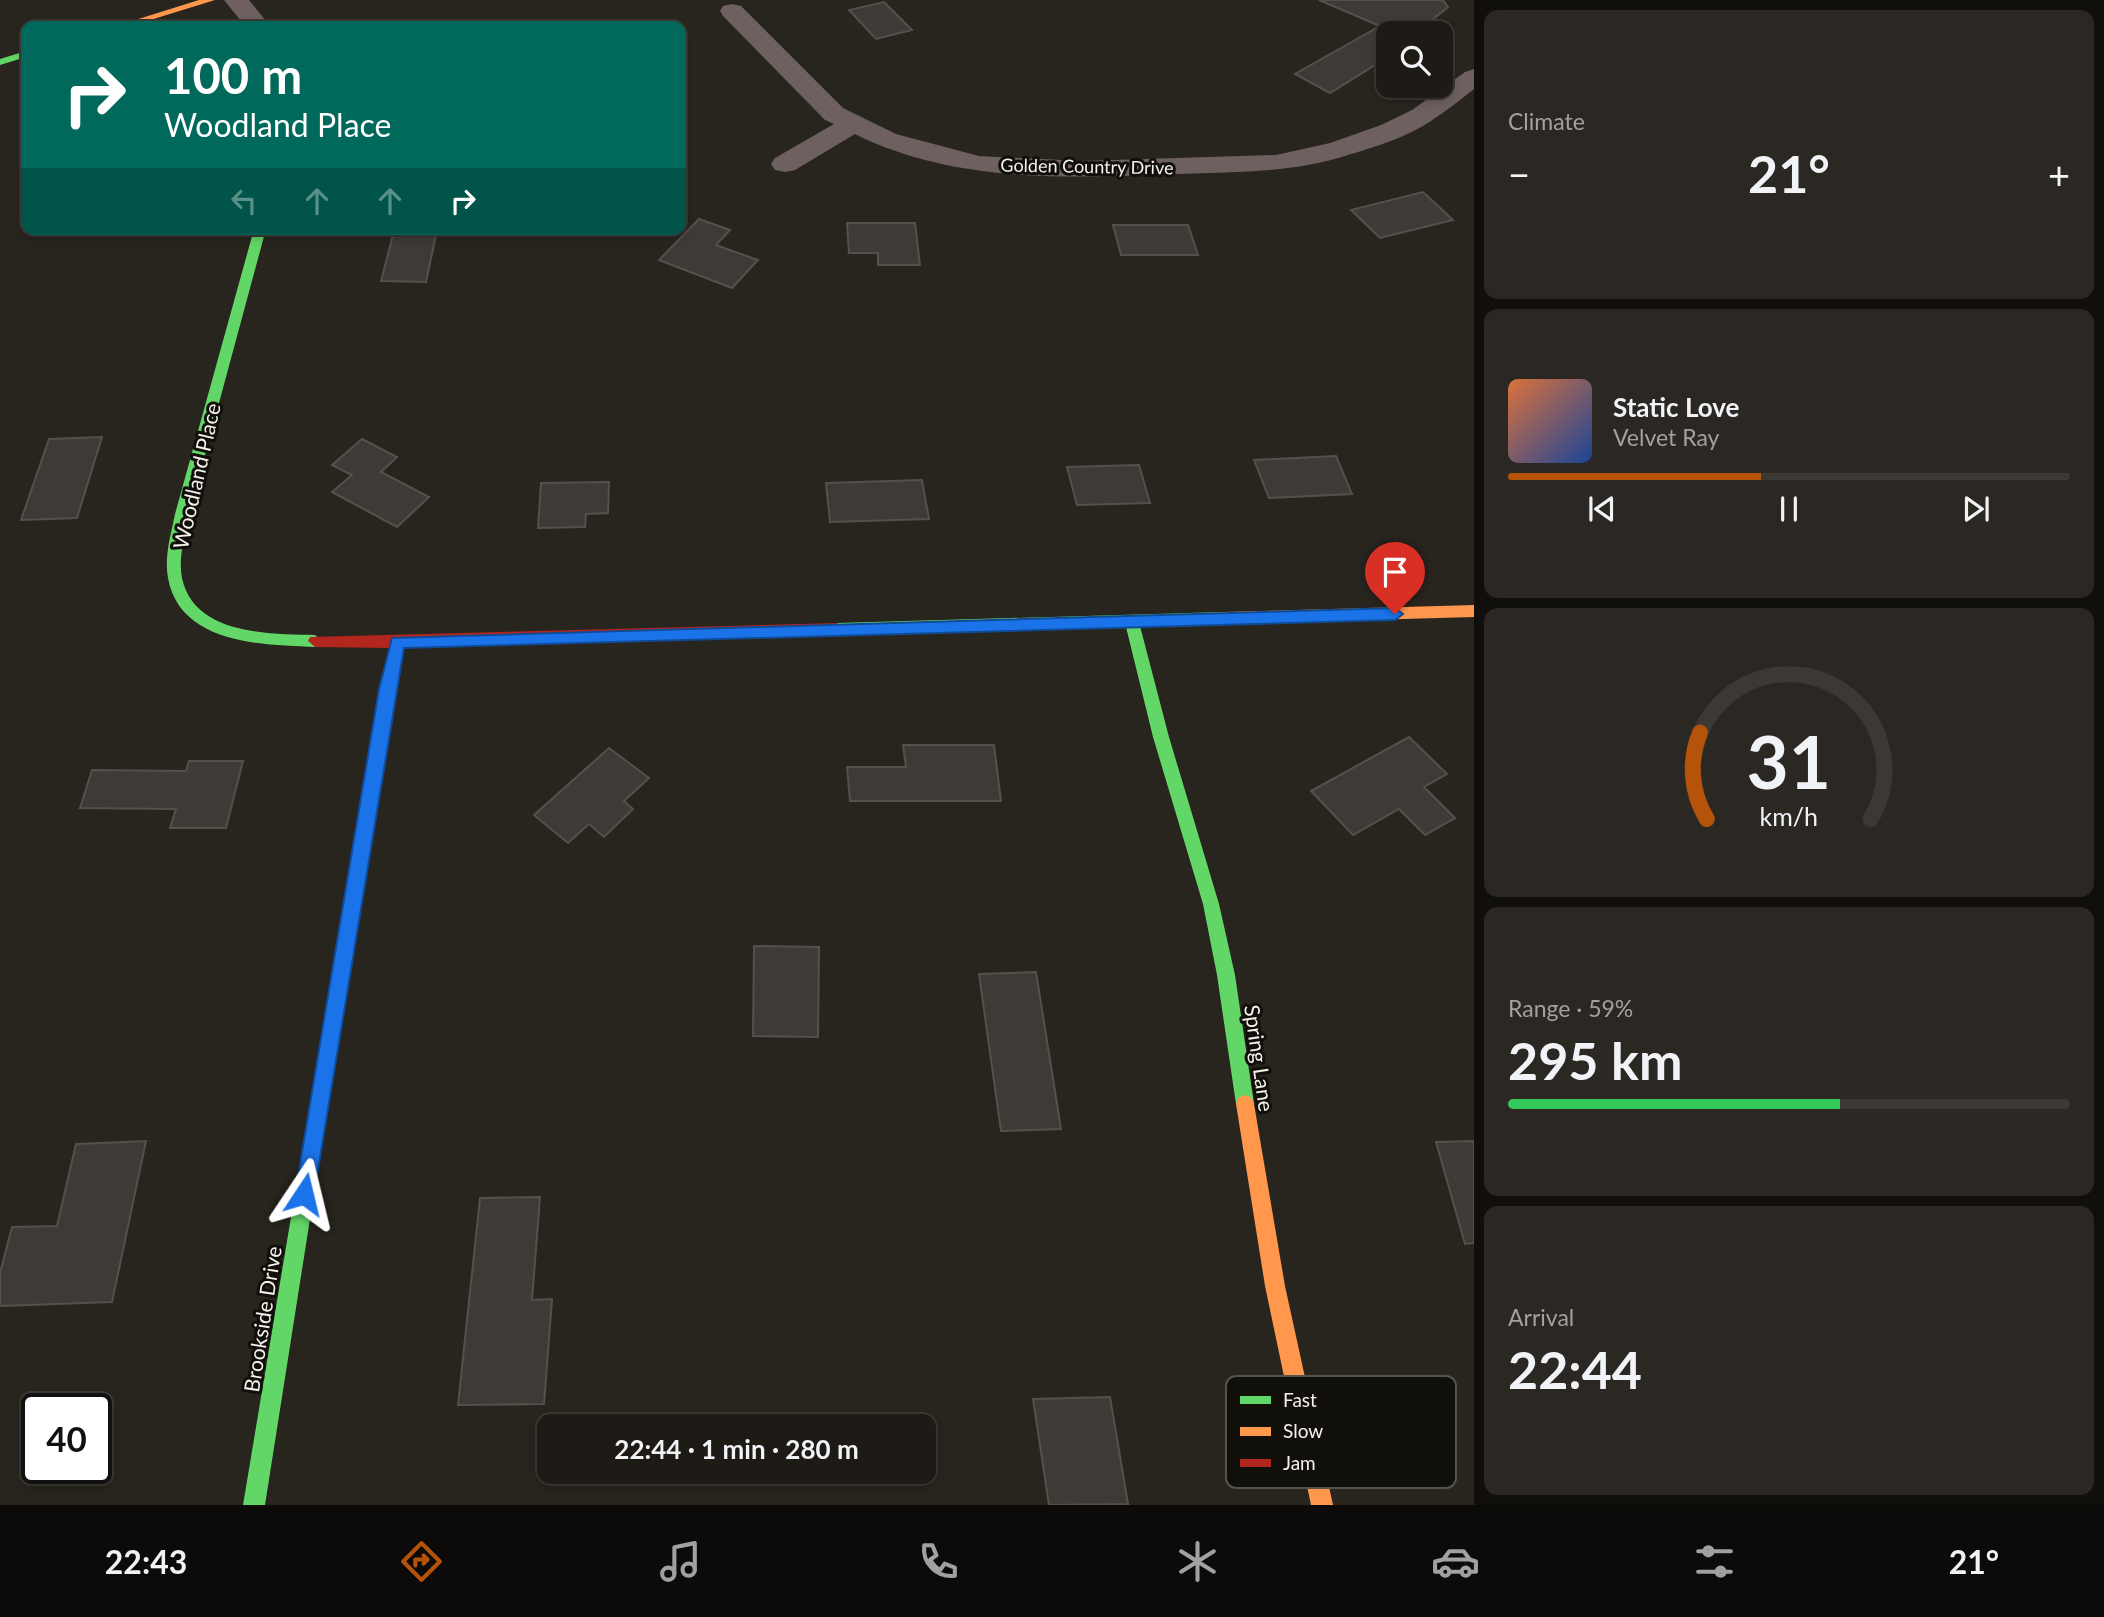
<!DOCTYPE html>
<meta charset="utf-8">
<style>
:root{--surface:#1e1b16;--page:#2b2823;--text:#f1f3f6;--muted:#a1a1a1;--line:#3c3935;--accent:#b45309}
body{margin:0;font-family:Lato,sans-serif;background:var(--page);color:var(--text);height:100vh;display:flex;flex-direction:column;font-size:26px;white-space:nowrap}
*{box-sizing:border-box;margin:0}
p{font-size:23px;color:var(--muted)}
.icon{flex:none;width:38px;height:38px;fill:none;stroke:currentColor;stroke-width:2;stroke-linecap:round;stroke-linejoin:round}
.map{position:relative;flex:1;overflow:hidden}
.details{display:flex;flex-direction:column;gap:10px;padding:10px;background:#100f0c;width:630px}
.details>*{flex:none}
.top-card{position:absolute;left:21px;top:21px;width:665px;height:214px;border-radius:14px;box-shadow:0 4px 10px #0003,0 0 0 2px var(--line);background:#00695c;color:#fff;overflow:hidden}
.tools{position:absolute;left:1376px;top:21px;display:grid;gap:14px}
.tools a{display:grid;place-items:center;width:77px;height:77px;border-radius:14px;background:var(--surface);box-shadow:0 4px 10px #0003,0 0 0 2px var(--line);font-size:35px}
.speed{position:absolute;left:21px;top:1393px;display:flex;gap:14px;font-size:35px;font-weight:700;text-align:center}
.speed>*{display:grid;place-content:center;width:91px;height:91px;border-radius:50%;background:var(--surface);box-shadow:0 4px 10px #0003,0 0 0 2px var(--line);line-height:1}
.speed .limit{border:4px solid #111;border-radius:10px;background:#fff;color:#111}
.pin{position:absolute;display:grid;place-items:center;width:60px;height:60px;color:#fff;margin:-72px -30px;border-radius:50% 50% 50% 0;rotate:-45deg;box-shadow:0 0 7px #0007}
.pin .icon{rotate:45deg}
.me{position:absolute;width:77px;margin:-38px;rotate:10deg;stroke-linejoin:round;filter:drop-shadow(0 0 5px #0008)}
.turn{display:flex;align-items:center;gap:24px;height:147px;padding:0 28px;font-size:32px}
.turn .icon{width:91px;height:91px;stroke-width:2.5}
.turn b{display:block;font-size:49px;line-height:60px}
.lanes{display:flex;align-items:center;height:66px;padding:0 28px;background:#0003;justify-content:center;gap:35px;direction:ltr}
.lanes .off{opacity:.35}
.big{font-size:52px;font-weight:700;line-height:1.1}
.details .card{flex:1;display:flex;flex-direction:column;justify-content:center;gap:10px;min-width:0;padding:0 24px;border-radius:14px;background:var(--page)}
.details .dial{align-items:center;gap:0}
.dial svg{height:182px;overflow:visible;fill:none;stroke:var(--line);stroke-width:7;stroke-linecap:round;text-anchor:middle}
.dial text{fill:var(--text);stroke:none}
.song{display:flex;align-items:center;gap:21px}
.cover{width:84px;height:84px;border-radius:10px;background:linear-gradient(135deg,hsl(20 70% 55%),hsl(220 70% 35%))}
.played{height:7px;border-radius:4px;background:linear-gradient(90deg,var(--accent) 45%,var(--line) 45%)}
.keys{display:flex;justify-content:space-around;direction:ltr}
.heat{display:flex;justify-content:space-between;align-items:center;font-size:38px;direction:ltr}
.charge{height:10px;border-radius:5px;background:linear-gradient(90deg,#34c759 59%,var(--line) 0)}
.trip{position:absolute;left:537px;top:1414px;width:399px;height:70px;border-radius:14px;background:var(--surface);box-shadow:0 4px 10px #0003,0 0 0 2px var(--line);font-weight:700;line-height:70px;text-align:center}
.tabs{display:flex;height:112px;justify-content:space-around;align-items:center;background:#0c0b09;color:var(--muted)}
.tabs .icon{width:49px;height:49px}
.tabs .active{color:var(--accent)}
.tabs b{font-size:32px;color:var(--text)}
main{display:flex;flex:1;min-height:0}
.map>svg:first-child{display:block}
.building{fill:#3e3b36;stroke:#54514c;stroke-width:2}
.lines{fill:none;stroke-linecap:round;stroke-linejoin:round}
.street{fill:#6d605f;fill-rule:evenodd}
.fast{fill:#63d668;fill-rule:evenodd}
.slow{fill:#ff974d;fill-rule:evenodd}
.jam{fill:#b3261e;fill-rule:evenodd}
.route{fill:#1a73e8;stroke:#114b97;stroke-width:2}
.labels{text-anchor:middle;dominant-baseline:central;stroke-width:6;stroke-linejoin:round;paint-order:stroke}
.far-street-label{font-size:18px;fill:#f5f1eb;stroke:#110f0a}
.street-label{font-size:21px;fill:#f5f1eb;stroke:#110f0a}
.key{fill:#110f0a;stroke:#55534e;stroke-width:2}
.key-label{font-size:19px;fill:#f5f1eb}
</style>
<main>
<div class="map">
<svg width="1474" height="1505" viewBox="0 0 1474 1505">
<rect width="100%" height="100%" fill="#28241e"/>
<g class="building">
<path d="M1319 0H1443L1448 7 1416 33H1388V57L1330 93 1295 74 1380 26Z"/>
<path d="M884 2 912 30 876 39 849 10Z"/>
<path d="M1423 192 1453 220 1380 238 1351 210Z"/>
<path d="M699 219 730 230 716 245 758 260 732 288 659 260Z"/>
<path d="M847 223H915L920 265H878V253H849Z"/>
<path d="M1113 225H1188L1198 255H1121Z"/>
<path d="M393 235H436L426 282 381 281Z"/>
<path d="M102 437 77 518 21 520 49 439Z"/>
<path d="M362 439 397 457 381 472 429 497 397 527 332 492 352 475 332 465Z"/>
<path d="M1336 456 1352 494 1269 498 1254 460Z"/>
<path d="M1139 465 1150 503 1077 505 1067 467Z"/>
<path d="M922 480 929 519 830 522 826 483Z"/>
<path d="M609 482 608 513 586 514 585 527 538 528 541 483Z"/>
<path d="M1409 737 1447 774 1424 787 1455 818 1425 835 1399 809 1353 835 1311 791Z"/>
<path d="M903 745H994L1001 801H850L847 767H906Z"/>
<path d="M609 748 649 778 624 801 633 809 604 837 589 824 568 843 534 815Z"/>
<path d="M189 761H243L226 828H170L176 809 80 808 92 770 186 771Z"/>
<path d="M754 946 819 947 818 1037 753 1036Z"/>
<path d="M1036 972 1061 1129 1001 1131 979 974Z"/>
<path d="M146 1141 112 1302 0 1306V1273L12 1227 57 1226 76 1144Z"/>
<path d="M1474 1141V1243L1465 1244 1436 1142Z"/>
<path d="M540 1197 532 1300 552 1299 544 1404 458 1405 480 1198Z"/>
<path d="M1110 1397 1128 1504 1049 1505 1033 1399Z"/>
</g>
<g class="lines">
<g class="street">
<path d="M224 0H249L270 26H245Z"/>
<path d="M732 4 741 6 843 108 896 134 979 156 1082 161 1276 155 1330 143 1381 125 1412 110 1465 72 1474 69V89C1460 100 1446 111 1431 121 1407 137 1375 147 1348 155 1293 173 1236 172 1179 174 1071 178 955 184 855 134L795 170 785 172 775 170 771 164 775 158 834 124 825 120 723 16 720 11 723 6Z"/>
</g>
<g class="fast">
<path d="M26 51V57L0 65V59Z"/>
<path d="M254 229H266L189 514C185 534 178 558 182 578 194 635 269 634 315 635L322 641 315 647C262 645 180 644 168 578 164 557 171 534 175 514Z"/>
<path d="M1223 612 1230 618 1223 624 1140 626 1169 737 1219 904 1235 975 1254 1104 1252 1110 1245 1113 1238 1110 1236 1104 1217 975 1203 904 1153 737 1126 627 837 635 830 629 837 623Z"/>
<path d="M323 1070 329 1073 332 1079 265 1505H243L314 1079 317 1073Z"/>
</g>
<g class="slow">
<path d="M199 0H215L131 26H116Z"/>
<path d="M1474 605V617L1223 624 1216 618 1223 612Z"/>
<path d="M1245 1095 1252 1098 1254 1104 1285 1286 1333 1505H1311L1265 1286 1236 1104 1238 1098Z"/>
</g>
<path class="jam" d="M837 623 844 629 837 635 403 648 332 1079 329 1085 323 1088 317 1085 314 1079 389 648 315 647 308 641 310 637Z"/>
</g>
<path class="route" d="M1395 608 1403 614 1395 620 404 648 314 1194 311 1201 304 1204 298 1201 295 1194 379 689 392 638Z"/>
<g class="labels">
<g class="far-street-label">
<text transform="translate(1087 166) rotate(1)">Golden Country Drive</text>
</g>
<g class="street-label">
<text transform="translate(196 476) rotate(-77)">Woodland Place</text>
<text transform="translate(1260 1058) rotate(82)">Spring Lane</text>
<text transform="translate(262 1319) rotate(-81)">Brookside Drive</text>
</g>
</g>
<rect x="1226" y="1376" width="230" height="112" rx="10" class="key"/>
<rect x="1240" y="1396" width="31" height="8" fill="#63d668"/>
<rect x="1240" y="1427" width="31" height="9" fill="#ff974d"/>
<rect x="1240" y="1459" width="31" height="8" fill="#b3261e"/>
<g class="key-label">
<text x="1283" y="1407">Fast</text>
<text x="1283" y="1438">Slow</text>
<text x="1283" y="1470">Jam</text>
</g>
</svg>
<div class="tools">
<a><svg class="icon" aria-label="search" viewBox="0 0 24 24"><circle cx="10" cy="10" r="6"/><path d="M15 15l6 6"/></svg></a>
</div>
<div class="speed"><div class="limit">40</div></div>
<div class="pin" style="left:1395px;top:614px;background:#d93025"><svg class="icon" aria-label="arrive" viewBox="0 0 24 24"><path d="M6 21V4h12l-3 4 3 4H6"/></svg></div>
<svg class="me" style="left:304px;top:1194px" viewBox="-20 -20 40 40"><path d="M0-17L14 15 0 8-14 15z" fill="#1a73e8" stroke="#fff" stroke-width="4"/></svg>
<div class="trip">22:44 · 1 min · 280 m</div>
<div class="top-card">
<div class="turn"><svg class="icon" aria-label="right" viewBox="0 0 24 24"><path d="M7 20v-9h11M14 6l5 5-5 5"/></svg><div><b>100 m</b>Woodland Place</div></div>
<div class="lanes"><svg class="icon off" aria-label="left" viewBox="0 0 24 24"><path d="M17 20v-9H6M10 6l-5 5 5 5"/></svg><svg class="icon off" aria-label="ahead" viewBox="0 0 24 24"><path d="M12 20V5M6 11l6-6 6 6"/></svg><svg class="icon off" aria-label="ahead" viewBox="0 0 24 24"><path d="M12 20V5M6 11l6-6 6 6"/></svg><svg class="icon" aria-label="right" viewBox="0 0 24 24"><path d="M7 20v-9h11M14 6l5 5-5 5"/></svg></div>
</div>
</div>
<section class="details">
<div class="card"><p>Climate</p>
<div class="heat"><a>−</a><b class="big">21°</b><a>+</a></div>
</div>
<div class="card">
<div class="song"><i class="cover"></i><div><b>Static Love</b><p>Velvet Ray</p></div></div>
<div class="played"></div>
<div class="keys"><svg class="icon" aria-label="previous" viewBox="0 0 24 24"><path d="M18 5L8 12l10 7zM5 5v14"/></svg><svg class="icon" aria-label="pause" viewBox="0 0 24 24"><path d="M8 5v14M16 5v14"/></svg><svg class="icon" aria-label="next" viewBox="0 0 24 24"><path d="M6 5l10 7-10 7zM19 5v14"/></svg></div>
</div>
<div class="card dial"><svg viewBox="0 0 100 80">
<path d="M14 69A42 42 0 1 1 86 69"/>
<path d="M14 69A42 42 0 0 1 11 31" stroke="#b45309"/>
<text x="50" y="56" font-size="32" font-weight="700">31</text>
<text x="50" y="72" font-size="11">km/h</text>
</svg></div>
<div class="card"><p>Range · 59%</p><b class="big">295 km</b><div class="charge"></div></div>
<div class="card"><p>Arrival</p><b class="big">22:44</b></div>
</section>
</main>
<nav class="tabs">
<b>22:43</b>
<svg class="icon active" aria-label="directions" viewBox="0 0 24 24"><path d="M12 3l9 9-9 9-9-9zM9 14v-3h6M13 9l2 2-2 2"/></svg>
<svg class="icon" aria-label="music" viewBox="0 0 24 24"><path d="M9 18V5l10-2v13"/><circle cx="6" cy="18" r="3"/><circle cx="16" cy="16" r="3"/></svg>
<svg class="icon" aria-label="phone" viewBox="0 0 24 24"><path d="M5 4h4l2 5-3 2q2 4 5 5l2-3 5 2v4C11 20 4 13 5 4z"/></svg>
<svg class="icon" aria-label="climate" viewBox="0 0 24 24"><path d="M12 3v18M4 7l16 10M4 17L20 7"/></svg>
<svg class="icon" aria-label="car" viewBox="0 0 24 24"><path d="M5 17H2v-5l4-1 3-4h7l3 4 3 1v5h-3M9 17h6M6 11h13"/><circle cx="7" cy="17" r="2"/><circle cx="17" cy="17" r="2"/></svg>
<svg class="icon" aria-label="filters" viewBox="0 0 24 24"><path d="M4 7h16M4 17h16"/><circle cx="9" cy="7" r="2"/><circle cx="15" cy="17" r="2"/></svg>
<b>21°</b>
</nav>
